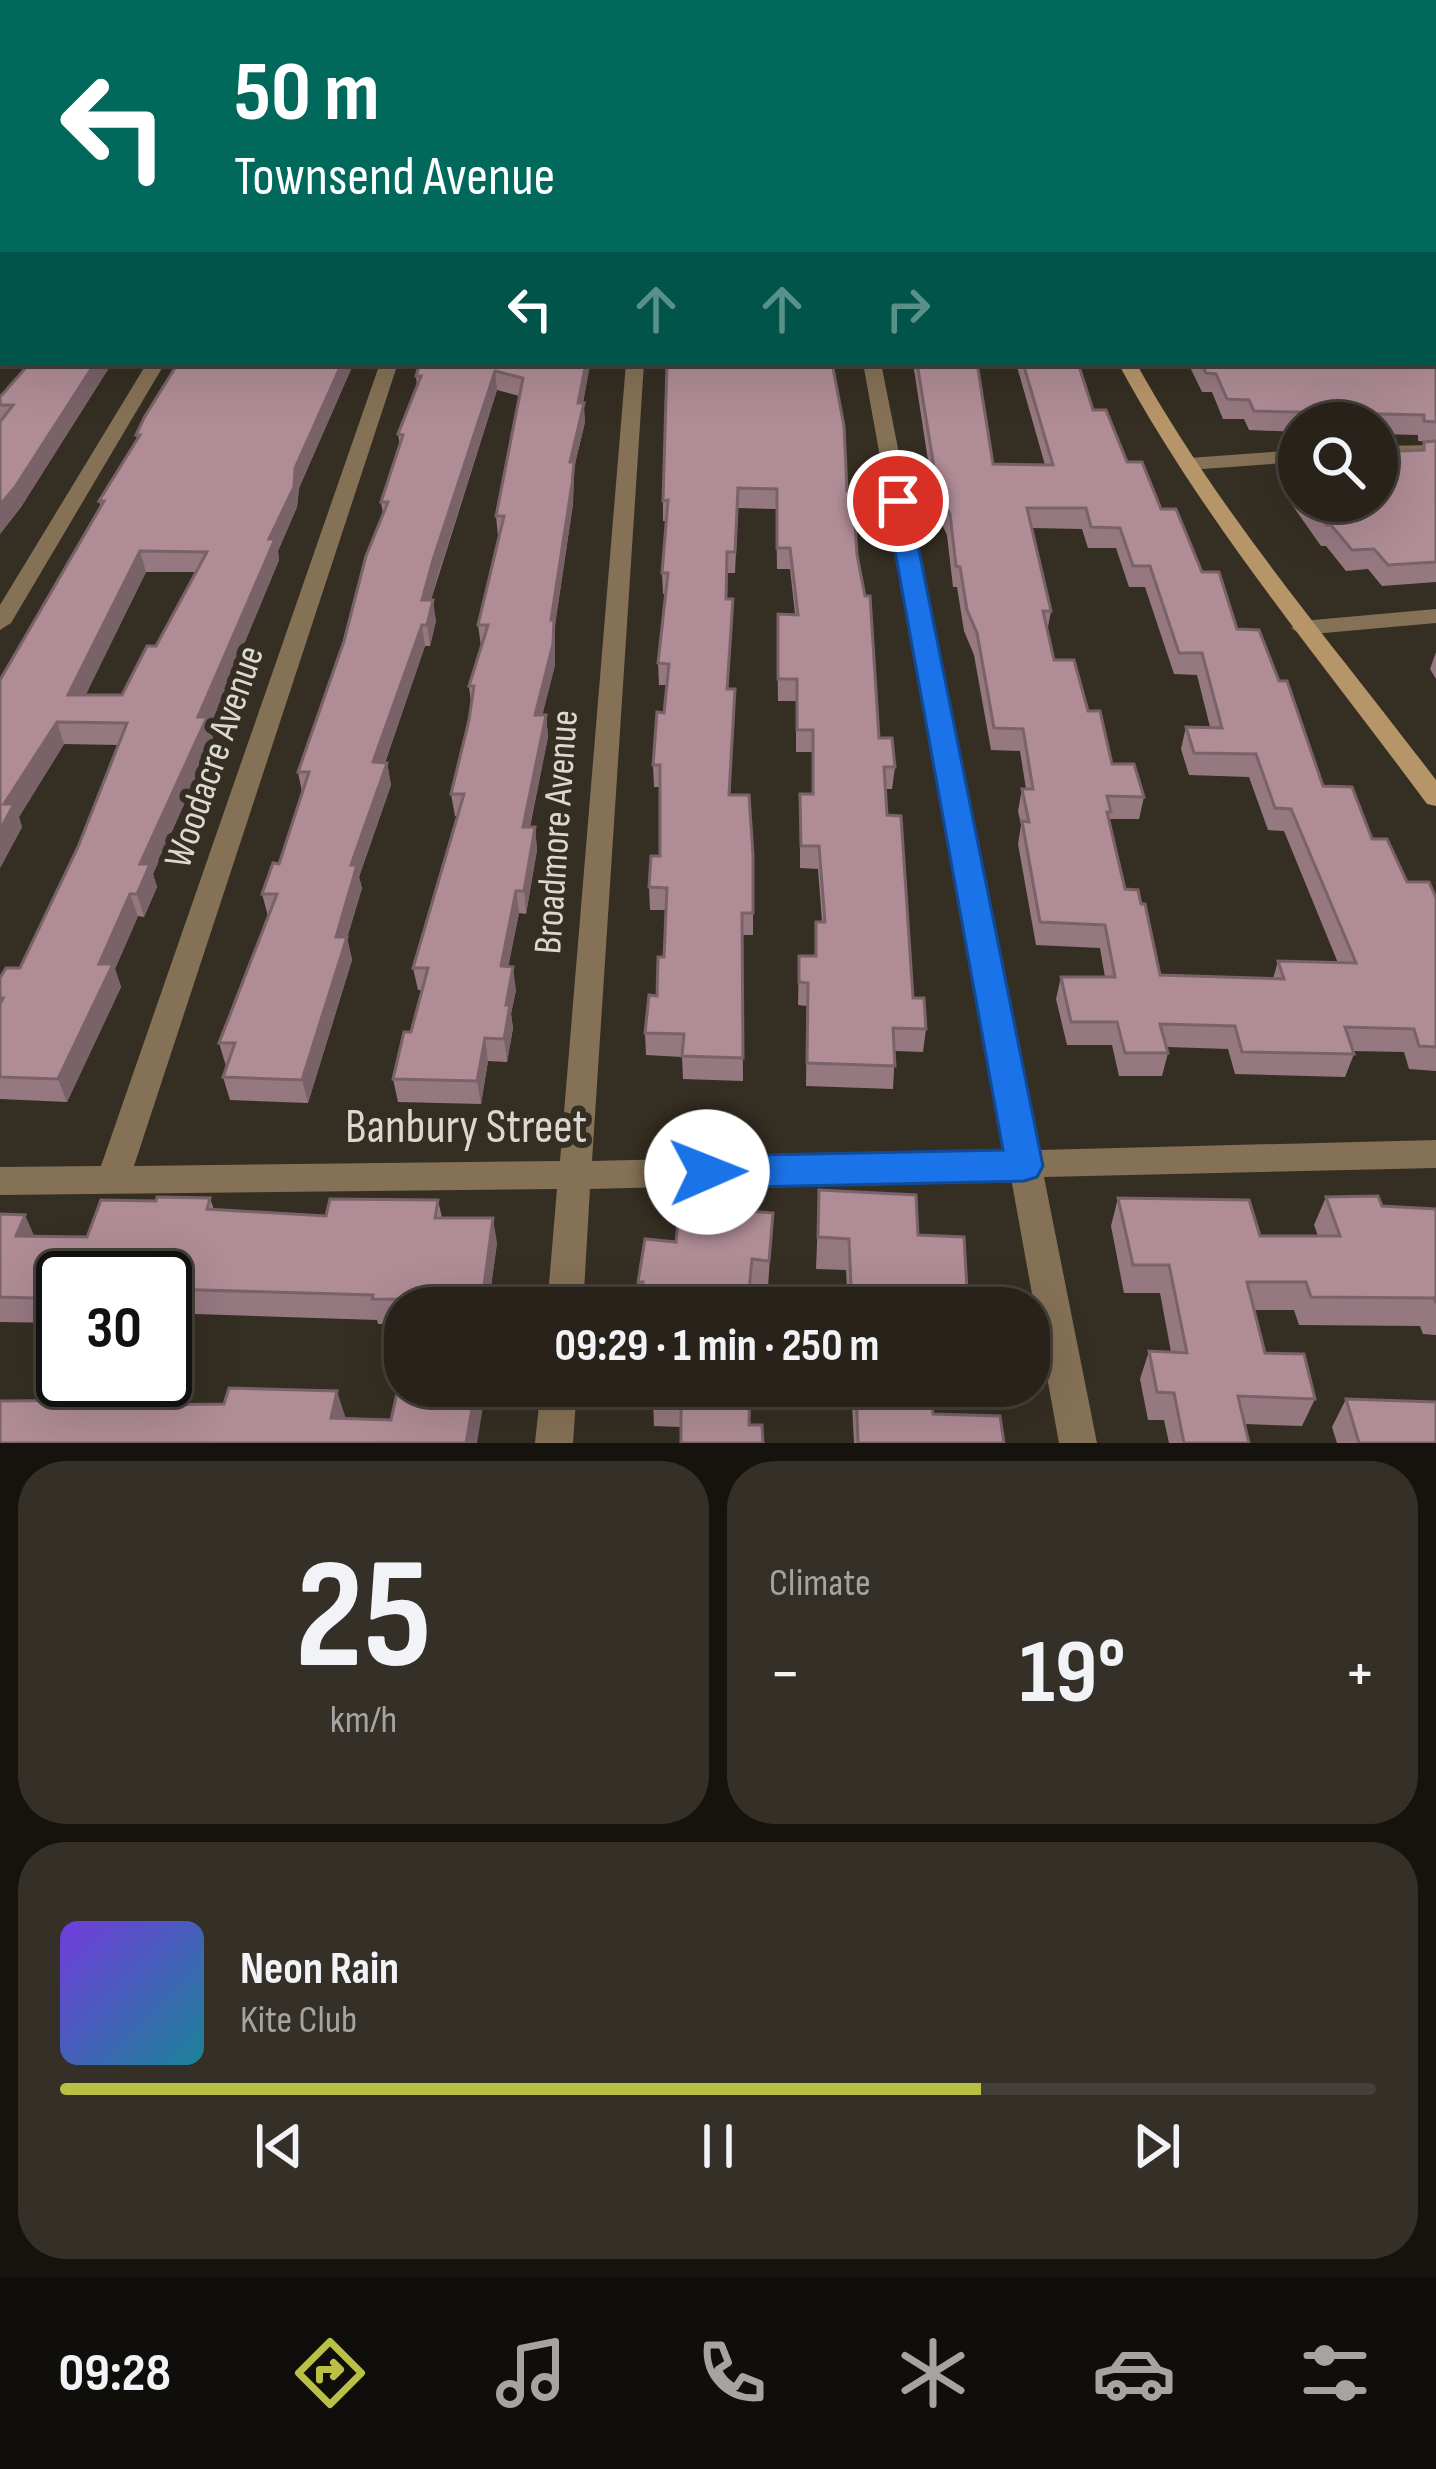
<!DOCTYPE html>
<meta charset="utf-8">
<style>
:root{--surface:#28221a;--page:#342f27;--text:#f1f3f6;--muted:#a5a4a2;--line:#443f39;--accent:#bac045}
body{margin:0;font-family:"Sofia Sans Condensed",sans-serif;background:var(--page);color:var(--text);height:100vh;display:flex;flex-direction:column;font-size:45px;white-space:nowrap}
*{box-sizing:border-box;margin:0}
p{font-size:39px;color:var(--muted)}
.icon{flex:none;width:66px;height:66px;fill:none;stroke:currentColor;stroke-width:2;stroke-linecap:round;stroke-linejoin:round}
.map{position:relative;height:1443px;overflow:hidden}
.sheet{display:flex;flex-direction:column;gap:18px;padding:18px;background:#16130e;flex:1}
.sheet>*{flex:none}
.top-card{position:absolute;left:0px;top:0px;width:1437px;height:366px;box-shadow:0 12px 48px #0002,0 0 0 3px var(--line);background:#00695c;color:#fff;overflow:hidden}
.tools{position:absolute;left:1278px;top:402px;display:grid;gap:24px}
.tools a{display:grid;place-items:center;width:120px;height:120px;border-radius:50%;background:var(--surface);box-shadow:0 12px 48px #0002,0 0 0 3px var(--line);font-size:60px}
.speed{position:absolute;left:36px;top:1251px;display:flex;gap:24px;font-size:60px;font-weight:700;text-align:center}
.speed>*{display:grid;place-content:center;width:156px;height:156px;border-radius:50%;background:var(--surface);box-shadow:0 12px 48px #0002,0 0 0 3px var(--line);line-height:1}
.speed .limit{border:6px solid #111;border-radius:18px;background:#fff;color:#111}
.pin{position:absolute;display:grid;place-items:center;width:102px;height:102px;color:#fff;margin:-51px;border:6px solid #fff;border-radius:50%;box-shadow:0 3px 12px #0007}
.me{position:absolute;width:132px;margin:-66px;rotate:89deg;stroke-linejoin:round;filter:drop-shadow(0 0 9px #0008)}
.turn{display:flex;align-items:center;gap:42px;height:252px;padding:0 36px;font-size:54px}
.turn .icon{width:156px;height:156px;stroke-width:2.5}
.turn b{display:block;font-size:84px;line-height:102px}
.lanes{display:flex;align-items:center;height:114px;padding:0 36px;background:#0003;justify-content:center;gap:60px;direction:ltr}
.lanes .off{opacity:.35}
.big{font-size:90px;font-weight:700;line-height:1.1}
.sheet .card{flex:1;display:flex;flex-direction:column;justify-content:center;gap:18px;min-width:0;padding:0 42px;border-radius:48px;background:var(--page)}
.sheet .dial{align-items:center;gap:0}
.dial b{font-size:156px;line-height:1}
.song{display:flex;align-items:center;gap:36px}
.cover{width:144px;height:144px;border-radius:18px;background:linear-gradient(135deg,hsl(260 70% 55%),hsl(190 70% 35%))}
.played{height:12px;border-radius:6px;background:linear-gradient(90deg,var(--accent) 70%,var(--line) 70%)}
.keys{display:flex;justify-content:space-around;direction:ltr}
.heat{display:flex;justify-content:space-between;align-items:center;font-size:66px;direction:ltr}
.sheet .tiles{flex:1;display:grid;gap:18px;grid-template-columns:1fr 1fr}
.card:last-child{grid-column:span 2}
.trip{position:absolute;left:384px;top:1287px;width:666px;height:120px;border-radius:48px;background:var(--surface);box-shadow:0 12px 48px #0002,0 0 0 3px var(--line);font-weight:700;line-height:120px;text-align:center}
.tabs{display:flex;height:192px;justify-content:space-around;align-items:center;background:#100e0a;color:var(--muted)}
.tabs .icon{width:84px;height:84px}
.tabs .active{color:var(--accent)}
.tabs b{font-size:54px;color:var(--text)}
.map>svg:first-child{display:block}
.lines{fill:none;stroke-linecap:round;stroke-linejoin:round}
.service{fill:#857156;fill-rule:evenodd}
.minor{fill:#857156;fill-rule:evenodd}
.secondary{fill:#b69569;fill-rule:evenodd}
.motorway{fill:#fecb85;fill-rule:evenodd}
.wall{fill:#967881;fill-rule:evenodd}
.shaded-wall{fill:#7a6269}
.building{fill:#af8c96;stroke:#7a6269;stroke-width:3;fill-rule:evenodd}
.route{fill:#1a73e8;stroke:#114b97;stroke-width:3}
.labels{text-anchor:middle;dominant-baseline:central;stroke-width:12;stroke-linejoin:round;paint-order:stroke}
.street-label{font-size:39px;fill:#dcd8d0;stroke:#352e22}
.near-street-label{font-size:48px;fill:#dcd8d0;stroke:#352e22}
</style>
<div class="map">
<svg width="1436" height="1443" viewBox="0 0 1436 1443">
<rect width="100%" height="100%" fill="#352e22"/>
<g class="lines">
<g class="service">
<path d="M48 0H56L54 3H46Z"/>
<path d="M998 0H1006L1009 3H1001Z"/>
<path d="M3 51V57L0 58V52Z"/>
<rect x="1434" y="273" width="2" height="6"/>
</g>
<g class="minor">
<rect x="1434" y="39" width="2" height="6"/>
<rect x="1434" y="324" width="2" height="10"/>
<path d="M147 363H165L11 623 0 630V605Z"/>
<path d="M380 363H398L134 1166 560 1161 626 363H644L592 1161 1006 1151 863 363H881L1038 1150 1436 1140V1168L1044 1177 1097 1443H1059L1011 1178 590 1189 583 1308H547L557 1189 0 1195V1167L101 1166Z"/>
<path d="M1436 445V457L1377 458V446Z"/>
<path d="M1299 450V462L1189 470 1179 464 1189 458Z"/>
<path d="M1436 609V623L1302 635 1291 628 1302 621Z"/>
<path d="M541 1386H577L573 1443H535Z"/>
</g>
<g class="secondary">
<path d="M948 0H959L961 3H950Z"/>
<path d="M3 109V119L0 120V110Z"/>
<path d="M1118 363H1136C1220 514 1332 643 1436 780V806L1427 804C1320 659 1204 522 1118 363Z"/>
</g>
<g class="motorway">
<path d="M148 0H165L146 3Z"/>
<path d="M182 0H198L180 3Z"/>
<path d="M232 0H248L230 3Z"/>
<path d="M272 0H289L270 3Z"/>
<path d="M0 204H3L0 221Z"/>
<path d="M3 264V281L0 282V265Z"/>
<path d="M0 304H3L0 322Z"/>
</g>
</g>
<g class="wall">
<path d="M1138 0H1436V22H1434V3H1141Z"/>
<path d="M1434 142 1436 143V248H1434Z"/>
<path d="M1436 334V582L1382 586 1368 569 1346 571 1326 546H1321L1283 492 1288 473 1293 472 1297 456H1299V501H1377L1422 450 1424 442H1433L1418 441V435L1377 434V423H1299V432L1249 430 1244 419H1223L1212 392H1202L1188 363H1434Z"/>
<path d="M30 363H112L21 507 0 534V397Z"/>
<path d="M178 363H351L352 367 299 488 297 507 278 551 279 560 210 726 213 739 153 874 157 887 144 917 138 916 115 969 121 987 67 1102 0 1099V978L20 968 78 847 118 745 64 744 19 817 22 827 0 868 101 507 99 501 137 439 136 435ZM146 572H196L156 646 122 695H85Z"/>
<path d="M420 363H590L583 403 585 422 574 468 573 504 555 625V665L542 715H546L548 737 530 827H535L537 850 526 914 519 913 508 966 516 990 511 1014 513 1028 507 1062 488 1061 481 1104 398 1102 393 1079 411 1032 422 990H418L413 968 457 816H455L451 794 469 720 471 703 469 686 481 646 478 625 498 536 496 516 519 396 497 390 431 600 436 621 430 646H425L385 763H387L391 785 359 877 362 888 347 938 352 960 308 1103 230 1100 223 1077 226 1066 219 1043 268 916 262 894 279 864 302 792 298 772 344 641 383 514 381 502 400 446 398 434 417 386 416 376Z"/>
<path d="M667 363 847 491 857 555 879 738 895 767 892 789H885L887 815 913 998 926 1029 923 1052 895 1051 893 1089 806 1086 807 1006 798 1005 799 956H815L816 922H822L818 869 800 868V794H812V752H796V701H778L777 635 795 614 790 569H777L776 509 738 508 735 573H727L726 599H733L728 689H735L730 795 753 855V935H742L743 1081 683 1079 682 1057 646 1055 645 1033 657 996 664 957 666 910H650L649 887 660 856V787H654L653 765 664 713 667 685H659L658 663 666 594H663L662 573 666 521H663V501Z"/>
<path d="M913 363H977L993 464 1045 465 1016 363H1078L1093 410 1161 509 1237 629 1323 786 1372 839 1407 882 1436 898V1071L1409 1069 1404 1052 1352 1051 1354 1054 1345 1077 1235 1074 1228 1049 1167 1047 1168 1053 1162 1076H1119L1112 1045H1067L1056 999 1061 977H1105L1100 948 1036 945 1018 844 1021 825 1018 811 1022 789H1026L1020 751 991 750 974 655 964 631 957 587H953L947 535 936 512ZM1031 528 1082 529 1088 548H1116L1129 587H1145L1174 674 1197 675 1210 727H1186L1181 749 1189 775 1249 777 1268 830 1284 831 1338 963 1278 961 1273 979 1160 975 1141 904 1125 889 1109 822 1110 819H1139L1144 797 1112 764 1088 711 1054 660 1047 632 1051 611Z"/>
<path d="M1436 652V679L1430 669Z"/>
<path d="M819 1190 918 1235 968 1308H848L846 1270 816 1269Z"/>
<path d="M1326 1197 1382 1206 1436 1209V1335L1423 1334 1420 1326 1299 1325 1294 1310H1254L1265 1353 1315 1399 1302 1426 1244 1424 1249 1443H1169L1164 1420H1148L1140 1379 1149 1351 1171 1352 1160 1293H1124L1111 1226 1118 1198 1260 1236H1318L1314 1225Z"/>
<path d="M210 1198 214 1210 326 1216 438 1200 442 1218 497 1243 488 1308H405V1324H378L377 1320 165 1313V1278H63V1323L0 1322V1214L35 1236 87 1237 156 1201Z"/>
<path d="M773 1213 768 1287 751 1285 749 1308H639L638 1282 676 1242Z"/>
<path d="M750 1386 681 1427 654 1426 653 1401Z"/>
<path d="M851 1386H930L933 1414 1004 1443H854Z"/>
<path d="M1346 1399 1436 1443H1337L1332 1427Z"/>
</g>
<g class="shaded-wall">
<path d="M1109 0H1131L1127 3H1109Z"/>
<path d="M95 363H112L21 507 0 534V505Z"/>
<path d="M342 363H351L352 367 299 488 297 507 278 551 279 560 210 726 213 739 153 874 157 887 144 917 137 894 140 864 269 539 295 468Z"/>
<path d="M586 363H590V366L579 422 578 403Z"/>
<path d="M495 371 497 390 436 581 425 621 422 600 433 560Z"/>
<path d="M584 403 585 422 574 468 573 504 555 625V665L537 737 535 715 551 620 570 462Z"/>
<path d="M140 551 146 572 75 717 68 695Z"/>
<path d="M433 600 436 621 430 646 427 625Z"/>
<path d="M422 625 425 646 377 785 373 762Z"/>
<path d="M546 715 548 737 525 849 523 827Z"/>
<path d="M57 722 64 744 19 817 22 827 0 868V830L4 804Z"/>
<path d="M387 763 391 785 359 877 362 888 347 938 352 960 308 1103 302 1080 351 865Z"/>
<path d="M535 827 537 850 526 914 524 891Z"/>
<path d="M516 891 519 913 504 989 501 966Z"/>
<path d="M130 894 138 916 115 969 121 987 67 1102 58 1079 99 964Z"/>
<path d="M513 967 516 990 511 1014 513 1028 507 1062 504 1039 506 1005Z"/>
<path d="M485 1038 488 1061 481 1104 477 1081Z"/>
<path d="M25 1215 36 1240 16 1236Z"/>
<path d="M493 1218 497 1243 488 1308H483L482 1300Z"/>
<path d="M154 1380H155L167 1407 147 1405Z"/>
<path d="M476 1386H479L483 1407 477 1443H466Z"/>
<path d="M337 1391 346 1419 331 1418Z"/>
</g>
<g class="building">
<path d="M300 0H353L351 3H297Z"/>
<path d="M357 0H720V3H362Z"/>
<path d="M1049 0H1111L1113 3H1051Z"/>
<path d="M1157 0H1436V2L1160 3Z"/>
<path d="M1434 142 1436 143V219H1434Z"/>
<path d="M1434 334H1436V422L1424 421V415L1254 411 1249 400 1227 399 1216 374 1206 373 1201 363H1434Z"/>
<path d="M30 363H95L15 487 0 505V422L13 405H0V397Z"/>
<path d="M178 363H342L295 468 294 487 269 539H275L198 717H207L140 864H150L137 894H130L99 964H113L58 1079 0 1077V1004L3 998H0V978L6 968H20L78 847 127 723 57 722 4 804H14L0 830V680L104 501H99L140 435H136L144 418ZM140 551 207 552 156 646H147L122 695H68Z"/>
<path d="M420 363H586L578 403H584L570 462H574L572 484 551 620H554L553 644 535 715H546L523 827H535L524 891H516L501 966 513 967 506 1005H510L504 1039 485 1038 477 1081 393 1079 404 1032H411L428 968H413L464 794H451L469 720 474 686H469L488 625H478L504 516H496L523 378 495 371 433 560 422 600H433L427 625H422L373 762 387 763 351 865H357L336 937H347L302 1080 223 1077 235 1043H219L277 894H262L273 863 279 864 309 772H298L344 641 366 556 388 502H381L403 435 398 434 421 376H416Z"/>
<path d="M667 363H832L844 426 847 491 853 492 857 555 865 596H870L879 738H892L895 767H884L887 815 901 816 913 998H924L926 1029 893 1028 895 1066 807 1063 808 983 799 982V956H816V922H825L819 846H801L800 794H813V730H797V679H778V614L798 615 790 548H777V489L738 488 735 552H727L726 599H733L727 689H735L729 795H749L753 855V913H742L743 1058 682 1056 684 1034 645 1033 649 995 657 996 658 957H664L667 888 649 887 651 856H660V765H653L657 712 664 713 669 664 658 663 668 573H662L668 500 663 501Z"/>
<path d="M917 363H977L993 464 1053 465 1023 363H1078L1093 410H1106L1127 462H1142L1161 509H1176L1202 572H1219L1237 629 1259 630 1279 681H1287L1323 786 1352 787 1372 839H1387L1407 882H1429L1436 898V1047L1419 1046 1414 1029 1345 1027 1354 1054 1242 1052 1235 1026 1160 1024 1168 1053H1125L1117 1022H1071L1061 977H1115L1105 925 1040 922 1022 821 1029 822 1022 789H1033L1023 729 994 728 977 633 967 610 960 567 956 566 950 514 938 492ZM1027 508H1086L1091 527 1120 528 1133 566H1150L1179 653H1202L1222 728 1186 727 1194 753 1256 754 1275 808 1291 809 1356 963 1278 961 1284 979 1160 975 1145 904H1141L1138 890 1125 889 1107 812H1111L1107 796 1144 797 1134 764H1112L1100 711H1088L1074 660H1054L1043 611H1051Z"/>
<path d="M1436 441V562L1388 565 1374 549 1352 550 1331 525H1326L1309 501H1377V452L1424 450V442Z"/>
<path d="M1299 472V488L1288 473Z"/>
<path d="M819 1190 916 1195 918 1235 964 1237 968 1308H852L849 1239 818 1237Z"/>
<path d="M1378 1196 1382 1206 1436 1209V1303L1434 1298 1311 1297 1306 1282H1247L1265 1353 1304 1354 1315 1399 1238 1396 1249 1443H1184L1174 1393 1157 1392 1149 1351 1187 1353 1169 1265H1133L1118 1198 1249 1200 1260 1236H1340L1326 1197Z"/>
<path d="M157 1197 210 1198 207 1209 326 1216 330 1199 438 1200 435 1218H493L482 1300 372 1299 373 1295 165 1289V1278H63V1299L0 1297V1214L25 1215 16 1236 87 1237 101 1200 156 1201Z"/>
<path d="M680 1205 773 1213 769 1261 752 1259 749 1291 697 1287 696 1308H641L643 1282H638L645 1239 676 1242Z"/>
<path d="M401 1375H405V1386H476L466 1443H0V1401L117 1400 123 1380H154L147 1405 224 1404 229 1388 337 1391 331 1418 391 1420Z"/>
<path d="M654 1386H750L749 1425H762L763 1443H681V1402L653 1401Z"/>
<path d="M856 1386H930L933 1414 1000 1416 1004 1443H858Z"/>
<path d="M1346 1399 1436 1402V1443H1359Z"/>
</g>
<path class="route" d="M898 494 909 501 1043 1166 1037 1177 1024 1181 707 1188 694 1183 688 1172 694 1161 707 1156 1003 1150 886 501Z"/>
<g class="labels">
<g class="street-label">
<text transform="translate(215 757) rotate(-71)">Woodacre Avenue</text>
<text transform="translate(557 832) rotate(-86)">Broadmore Avenue</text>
</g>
<g class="near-street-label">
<text x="466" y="1127">Banbury Street</text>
</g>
</g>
</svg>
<div class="tools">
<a><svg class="icon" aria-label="search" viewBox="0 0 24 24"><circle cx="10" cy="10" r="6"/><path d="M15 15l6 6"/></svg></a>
</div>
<div class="speed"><div class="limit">30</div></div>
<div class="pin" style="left:898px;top:501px;background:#d93025"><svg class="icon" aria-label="arrive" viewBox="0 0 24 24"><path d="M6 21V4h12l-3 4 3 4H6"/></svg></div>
<svg class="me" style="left:707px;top:1172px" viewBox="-20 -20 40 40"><circle r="19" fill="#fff"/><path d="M0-13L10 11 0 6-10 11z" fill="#1a73e8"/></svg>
<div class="trip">09:29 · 1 min · 250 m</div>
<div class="top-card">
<div class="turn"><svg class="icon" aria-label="left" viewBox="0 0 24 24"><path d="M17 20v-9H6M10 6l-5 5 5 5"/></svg><div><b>50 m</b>Townsend Avenue</div></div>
<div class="lanes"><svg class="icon" aria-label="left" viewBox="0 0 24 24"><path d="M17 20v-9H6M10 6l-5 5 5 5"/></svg><svg class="icon off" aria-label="ahead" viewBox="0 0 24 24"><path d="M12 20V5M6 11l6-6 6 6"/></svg><svg class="icon off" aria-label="ahead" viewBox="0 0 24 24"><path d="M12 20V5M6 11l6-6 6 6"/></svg><svg class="icon off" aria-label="right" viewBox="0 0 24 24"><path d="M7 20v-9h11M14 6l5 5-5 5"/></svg></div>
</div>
</div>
<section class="sheet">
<div class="tiles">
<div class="card dial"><b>25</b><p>km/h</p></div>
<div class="card"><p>Climate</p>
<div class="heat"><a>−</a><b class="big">19°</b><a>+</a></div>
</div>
<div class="card">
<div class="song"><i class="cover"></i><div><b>Neon Rain</b><p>Kite Club</p></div></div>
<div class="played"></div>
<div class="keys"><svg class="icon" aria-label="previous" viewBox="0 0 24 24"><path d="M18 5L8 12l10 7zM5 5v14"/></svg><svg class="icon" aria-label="pause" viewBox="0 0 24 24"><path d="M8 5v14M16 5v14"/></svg><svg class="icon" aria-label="next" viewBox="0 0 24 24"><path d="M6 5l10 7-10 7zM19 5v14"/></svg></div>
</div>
</div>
</section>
<nav class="tabs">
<b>09:28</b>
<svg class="icon active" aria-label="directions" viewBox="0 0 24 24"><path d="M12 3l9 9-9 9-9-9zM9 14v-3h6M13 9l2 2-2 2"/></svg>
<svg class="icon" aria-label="music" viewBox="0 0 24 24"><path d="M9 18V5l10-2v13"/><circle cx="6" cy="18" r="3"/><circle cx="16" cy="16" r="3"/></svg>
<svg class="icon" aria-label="phone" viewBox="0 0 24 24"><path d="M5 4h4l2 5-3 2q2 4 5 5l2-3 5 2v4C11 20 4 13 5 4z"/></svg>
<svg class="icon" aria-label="climate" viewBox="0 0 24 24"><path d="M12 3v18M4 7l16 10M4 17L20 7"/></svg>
<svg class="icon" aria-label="car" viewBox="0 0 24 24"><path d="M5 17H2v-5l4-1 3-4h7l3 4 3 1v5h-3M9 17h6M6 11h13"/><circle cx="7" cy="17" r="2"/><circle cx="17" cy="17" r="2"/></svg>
<svg class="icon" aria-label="filters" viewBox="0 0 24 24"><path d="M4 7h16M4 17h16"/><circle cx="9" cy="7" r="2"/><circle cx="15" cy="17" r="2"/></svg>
</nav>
